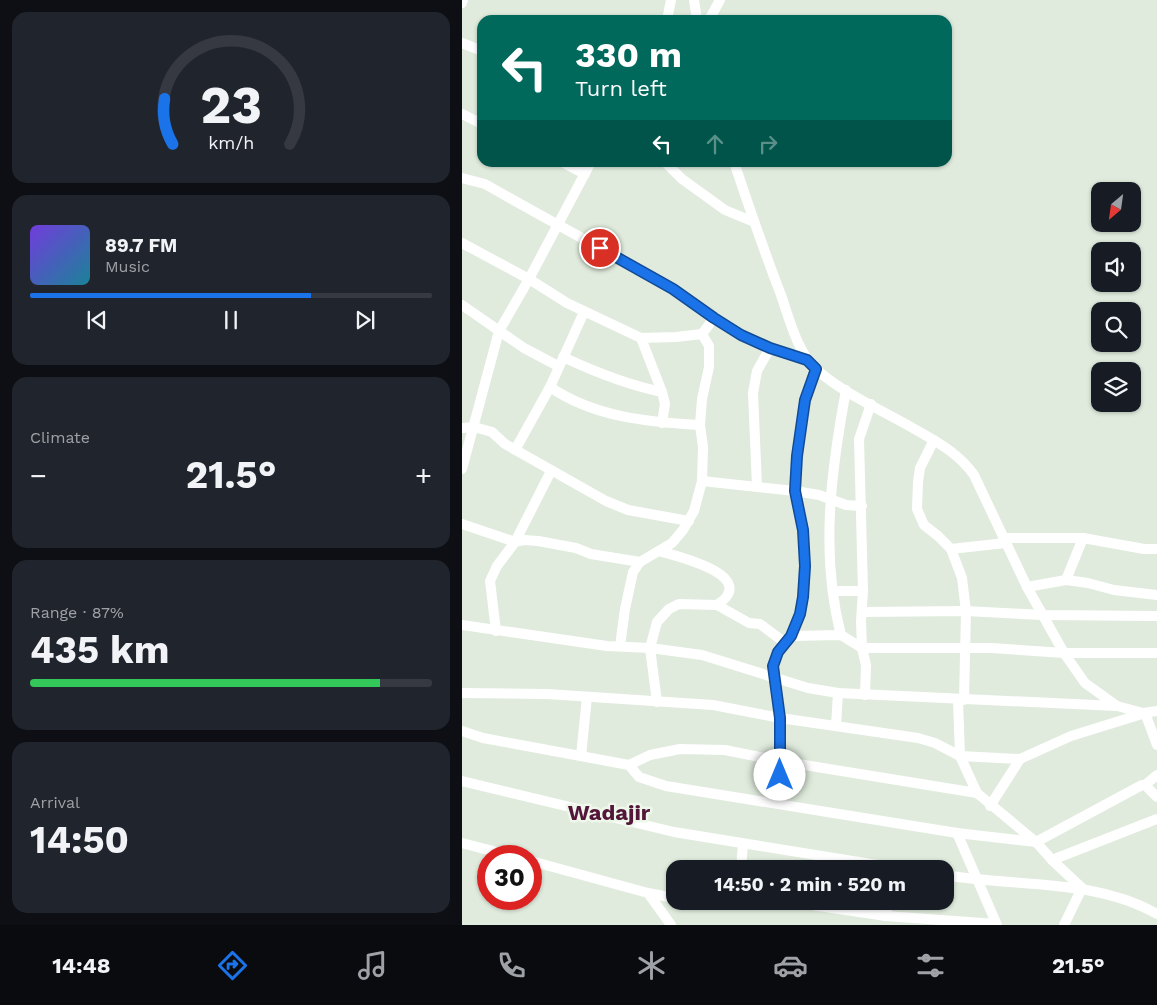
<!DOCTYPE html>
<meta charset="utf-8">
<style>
:root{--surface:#171b24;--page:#20242c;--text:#f1f3f6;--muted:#9ea1a6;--line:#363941;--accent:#1a73e8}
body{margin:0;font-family:"Work Sans",sans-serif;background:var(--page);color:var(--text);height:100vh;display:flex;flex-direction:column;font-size:19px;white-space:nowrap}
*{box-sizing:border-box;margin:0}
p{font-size:16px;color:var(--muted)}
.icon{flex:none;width:28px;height:28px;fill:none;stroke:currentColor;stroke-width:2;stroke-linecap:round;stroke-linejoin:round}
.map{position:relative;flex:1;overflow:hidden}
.panel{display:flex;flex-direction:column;gap:12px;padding:12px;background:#0d0f14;width:462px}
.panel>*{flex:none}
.guide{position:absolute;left:15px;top:15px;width:475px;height:152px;border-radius:15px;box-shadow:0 1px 4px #0004;background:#00695c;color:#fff;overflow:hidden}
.needle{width:32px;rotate:209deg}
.buttons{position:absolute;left:629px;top:182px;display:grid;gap:10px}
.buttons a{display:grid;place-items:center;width:50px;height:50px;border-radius:10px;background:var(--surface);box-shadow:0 1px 4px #0004;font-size:25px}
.speed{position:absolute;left:15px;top:845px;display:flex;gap:10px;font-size:25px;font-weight:700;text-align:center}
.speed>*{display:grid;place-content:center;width:65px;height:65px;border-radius:50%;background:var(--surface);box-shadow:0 1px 4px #0004;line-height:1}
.speed .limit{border:8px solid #d22;background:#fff;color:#111}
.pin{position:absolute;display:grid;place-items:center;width:42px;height:42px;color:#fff;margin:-21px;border:2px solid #fff;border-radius:50%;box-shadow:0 1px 5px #0007}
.me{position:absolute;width:55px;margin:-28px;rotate:0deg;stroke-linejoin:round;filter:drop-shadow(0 0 4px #0008)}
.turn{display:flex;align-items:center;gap:18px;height:105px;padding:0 15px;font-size:22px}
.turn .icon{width:65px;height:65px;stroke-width:2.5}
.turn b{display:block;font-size:35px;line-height:42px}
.lanes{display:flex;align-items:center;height:48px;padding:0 15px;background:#0003;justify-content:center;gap:25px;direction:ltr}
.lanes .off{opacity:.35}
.big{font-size:38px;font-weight:700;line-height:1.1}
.panel .widget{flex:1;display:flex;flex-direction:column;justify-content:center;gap:8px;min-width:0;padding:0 18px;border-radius:15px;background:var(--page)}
.panel .dial{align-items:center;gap:0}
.dial svg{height:130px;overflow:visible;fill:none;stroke:var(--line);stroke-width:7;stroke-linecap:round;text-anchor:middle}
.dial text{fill:var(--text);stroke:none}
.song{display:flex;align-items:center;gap:15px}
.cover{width:60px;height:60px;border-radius:8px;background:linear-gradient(135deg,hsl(260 70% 55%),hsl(190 70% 35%))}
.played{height:5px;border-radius:2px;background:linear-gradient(90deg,var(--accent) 70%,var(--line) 70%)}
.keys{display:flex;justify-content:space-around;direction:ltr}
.heat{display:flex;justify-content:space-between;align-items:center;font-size:28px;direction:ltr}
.charge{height:8px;border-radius:4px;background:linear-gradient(90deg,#34c759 87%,var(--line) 0)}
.trip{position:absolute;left:204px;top:860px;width:288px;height:50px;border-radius:15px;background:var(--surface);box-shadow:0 1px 4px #0004;font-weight:700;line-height:50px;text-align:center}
.dock{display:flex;height:80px;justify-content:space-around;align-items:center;background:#090b0e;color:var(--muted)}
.dock .icon{width:35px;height:35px}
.dock .on{color:var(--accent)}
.dock b{font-size:22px;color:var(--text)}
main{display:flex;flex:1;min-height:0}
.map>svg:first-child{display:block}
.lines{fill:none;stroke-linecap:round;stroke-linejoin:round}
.minor{stroke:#fff;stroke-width:10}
.route-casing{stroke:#114b97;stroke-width:12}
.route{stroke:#1a73e8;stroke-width:9}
.labels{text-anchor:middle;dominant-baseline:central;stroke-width:5;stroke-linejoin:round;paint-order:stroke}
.district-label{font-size:22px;font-weight:bold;fill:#53163a;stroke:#edf8ea}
</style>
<main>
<section class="panel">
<div class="widget dial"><svg viewBox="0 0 100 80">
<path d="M14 69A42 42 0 1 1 86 69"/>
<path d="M14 69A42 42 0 0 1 9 41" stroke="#1a73e8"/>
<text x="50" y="56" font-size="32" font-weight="700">23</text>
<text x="50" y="72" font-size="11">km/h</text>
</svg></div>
<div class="widget">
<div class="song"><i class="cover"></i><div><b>89.7 FM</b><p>Music</p></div></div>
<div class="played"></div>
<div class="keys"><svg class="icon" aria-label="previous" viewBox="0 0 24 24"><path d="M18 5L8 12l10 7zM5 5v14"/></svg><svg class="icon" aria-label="pause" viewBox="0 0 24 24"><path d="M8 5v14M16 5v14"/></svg><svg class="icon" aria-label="next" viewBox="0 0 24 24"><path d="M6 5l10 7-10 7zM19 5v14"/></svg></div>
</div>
<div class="widget"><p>Climate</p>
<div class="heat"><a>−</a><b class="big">21.5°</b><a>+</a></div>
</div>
<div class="widget"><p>Range · 87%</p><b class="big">435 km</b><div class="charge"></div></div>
<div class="widget"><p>Arrival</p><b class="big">14:50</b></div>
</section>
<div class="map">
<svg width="695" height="925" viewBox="0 0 695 925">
<rect width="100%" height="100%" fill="#e0ebdd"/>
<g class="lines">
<g class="minor">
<path d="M232 0 235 20"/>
<path d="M0 3 1 0"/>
<path d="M205 20 209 0"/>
<path d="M247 20 258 0"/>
<path d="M0 43 20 51"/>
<path d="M0 114 20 124"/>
<path d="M100 162 123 174"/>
<path d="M203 162 220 179 263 210 292 222"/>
<path d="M272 162C287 207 302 251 319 295 327 318 336 354 355 370 382 394 424 412 456 431 477 443 497 454 512 475L565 587 602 653 623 683 655 706 681 713 695 711"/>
<path d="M0 178 23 184C84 219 147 252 208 288 232 302 253 320 278 334 299 346 322 352 345 360"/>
<path d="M0 243 67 279 105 303 179 338 214 337 240 334 252 318"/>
<path d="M0 305 62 348 96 366"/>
<path d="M179 338 200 392 203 404 200 423"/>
<path d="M101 357C133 372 166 385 200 392"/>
<path d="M88 387C132 417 185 422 238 425"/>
<path d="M0 428 12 427 30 432 43 444 144 501 166 510 227 521"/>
<path d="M472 440 458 468 456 482 455 509 462 525 476 536 489 549 500 578 504 611 502 700"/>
<path d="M53 450 88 387 122 312"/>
<path d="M0 469 37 331 67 279 129 162"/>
<path d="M240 481 333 491 357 495 384 505 400 506"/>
<path d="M295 486 291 393 295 371 308 348"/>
<path d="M0 524 53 542 62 540 76 541 114 548 129 554 178 562"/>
<path d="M541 538H621L682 549H695"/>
<path d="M489 549 543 543"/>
<path d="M197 551C215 556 299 576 255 605"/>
<path d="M604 580 621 538"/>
<path d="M565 587 604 580 626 583 652 590 695 595"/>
<path d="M372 591H401"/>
<path d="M400 612 504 611 580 615 695 616"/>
<path d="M0 625 145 646 188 648 240 655 346 688 376 693 654 706"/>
<path d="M34 631 28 581 35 566 53 542 89 471"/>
<path d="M379 635C358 554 369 471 384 390"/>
<path d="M329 636 379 635 400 648H529L602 653H695"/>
<path d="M158 646 163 609 171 572 178 562 210 543 221 530 232 511 240 481 241 447 238 425 240 399 247 367V346L240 334"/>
<path d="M0 693 85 694 251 705 318 718 456 738 473 743 498 756 515 793 574 842 590 860 620 888"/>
<path d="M403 695 404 665 400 648 399 621 401 591 397 439 409 404"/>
<path d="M496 700 498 756 558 759"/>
<path d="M195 702 188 648 195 622 207 609 217 604 255 605 287 623 298 624 322 642"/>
<path d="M683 713 695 745"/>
<path d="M374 726 376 693"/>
<path d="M0 731 21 738 167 765 188 755 218 749 263 750 318 761 515 793"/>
<path d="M119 756 125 697"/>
<path d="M167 765 177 777 204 786 495 833 574 842 680 785H683L695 797"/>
<path d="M0 781 212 832 440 869"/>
<path d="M683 785 695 775"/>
<path d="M318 804V718L311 666 316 651 329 636 338 614 341 597 343 566 341 530 333 491 335 456 343 400 354 369"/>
<path d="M528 806 558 759 609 736 680 714"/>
<path d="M495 833 535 925"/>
<path d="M0 843 50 856"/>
<path d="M590 860 695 819"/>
<path d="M69 861 186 893 212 898"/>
<path d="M279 869 281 844"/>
<path d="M482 875C552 887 632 878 695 914"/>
<path d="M186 893 209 925"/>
<path d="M323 901 424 916 534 924"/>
<path d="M424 916 426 901"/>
<path d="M602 925 620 888"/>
</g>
</g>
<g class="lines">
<g class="route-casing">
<path id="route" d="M138 248 211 289 252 318 279 335 308 348 345 360 354 369 343 400 335 456 333 491 341 530 343 566 341 597 338 614 329 636 316 652 311 666 318 718V775"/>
</g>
<use href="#route" class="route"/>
</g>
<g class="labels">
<g class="district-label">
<text x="147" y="812">Wadajir</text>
</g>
</g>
</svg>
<div class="buttons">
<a><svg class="needle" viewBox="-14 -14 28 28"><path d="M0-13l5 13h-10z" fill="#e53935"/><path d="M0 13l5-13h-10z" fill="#9ea1a6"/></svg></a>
<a><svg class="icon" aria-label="sound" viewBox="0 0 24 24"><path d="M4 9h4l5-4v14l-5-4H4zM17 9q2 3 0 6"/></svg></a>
<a><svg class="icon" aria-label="search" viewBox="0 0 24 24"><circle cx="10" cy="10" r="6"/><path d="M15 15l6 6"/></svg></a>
<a><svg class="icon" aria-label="layers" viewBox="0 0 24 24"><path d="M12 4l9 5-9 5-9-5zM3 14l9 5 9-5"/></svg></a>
</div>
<div class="speed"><div class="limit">30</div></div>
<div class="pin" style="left:138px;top:248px;background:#d93025"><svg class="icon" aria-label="arrive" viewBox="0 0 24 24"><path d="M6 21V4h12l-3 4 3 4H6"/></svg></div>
<svg class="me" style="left:318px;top:775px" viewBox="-20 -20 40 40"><circle r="19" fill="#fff"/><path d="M0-13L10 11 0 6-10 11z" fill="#1a73e8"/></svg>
<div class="trip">14:50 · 2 min · 520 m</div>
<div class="guide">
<div class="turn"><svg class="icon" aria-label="left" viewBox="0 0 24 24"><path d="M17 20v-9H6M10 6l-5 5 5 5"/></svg><div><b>330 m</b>Turn left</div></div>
<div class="lanes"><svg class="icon" aria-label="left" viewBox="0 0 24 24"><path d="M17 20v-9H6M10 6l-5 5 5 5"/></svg><svg class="icon off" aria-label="ahead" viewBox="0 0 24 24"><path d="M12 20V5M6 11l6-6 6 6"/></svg><svg class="icon off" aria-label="right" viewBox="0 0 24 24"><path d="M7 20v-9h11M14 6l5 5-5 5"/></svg></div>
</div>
</div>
</main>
<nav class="dock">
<b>14:48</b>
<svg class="icon on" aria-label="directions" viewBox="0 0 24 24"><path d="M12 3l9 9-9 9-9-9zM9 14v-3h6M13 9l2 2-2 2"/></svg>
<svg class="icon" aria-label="music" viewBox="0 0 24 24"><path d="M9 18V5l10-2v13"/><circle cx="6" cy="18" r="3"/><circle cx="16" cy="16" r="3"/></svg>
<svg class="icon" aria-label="phone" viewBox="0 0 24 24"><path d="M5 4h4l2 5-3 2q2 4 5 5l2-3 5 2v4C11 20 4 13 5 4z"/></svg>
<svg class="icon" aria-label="climate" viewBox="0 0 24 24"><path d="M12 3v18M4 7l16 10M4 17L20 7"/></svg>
<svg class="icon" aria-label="car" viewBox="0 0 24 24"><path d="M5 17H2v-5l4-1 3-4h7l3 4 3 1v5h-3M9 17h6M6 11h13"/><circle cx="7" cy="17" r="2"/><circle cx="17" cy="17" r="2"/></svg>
<svg class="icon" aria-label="filters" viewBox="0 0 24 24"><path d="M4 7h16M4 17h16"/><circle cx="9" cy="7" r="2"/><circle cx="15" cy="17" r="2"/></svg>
<b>21.5°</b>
</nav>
